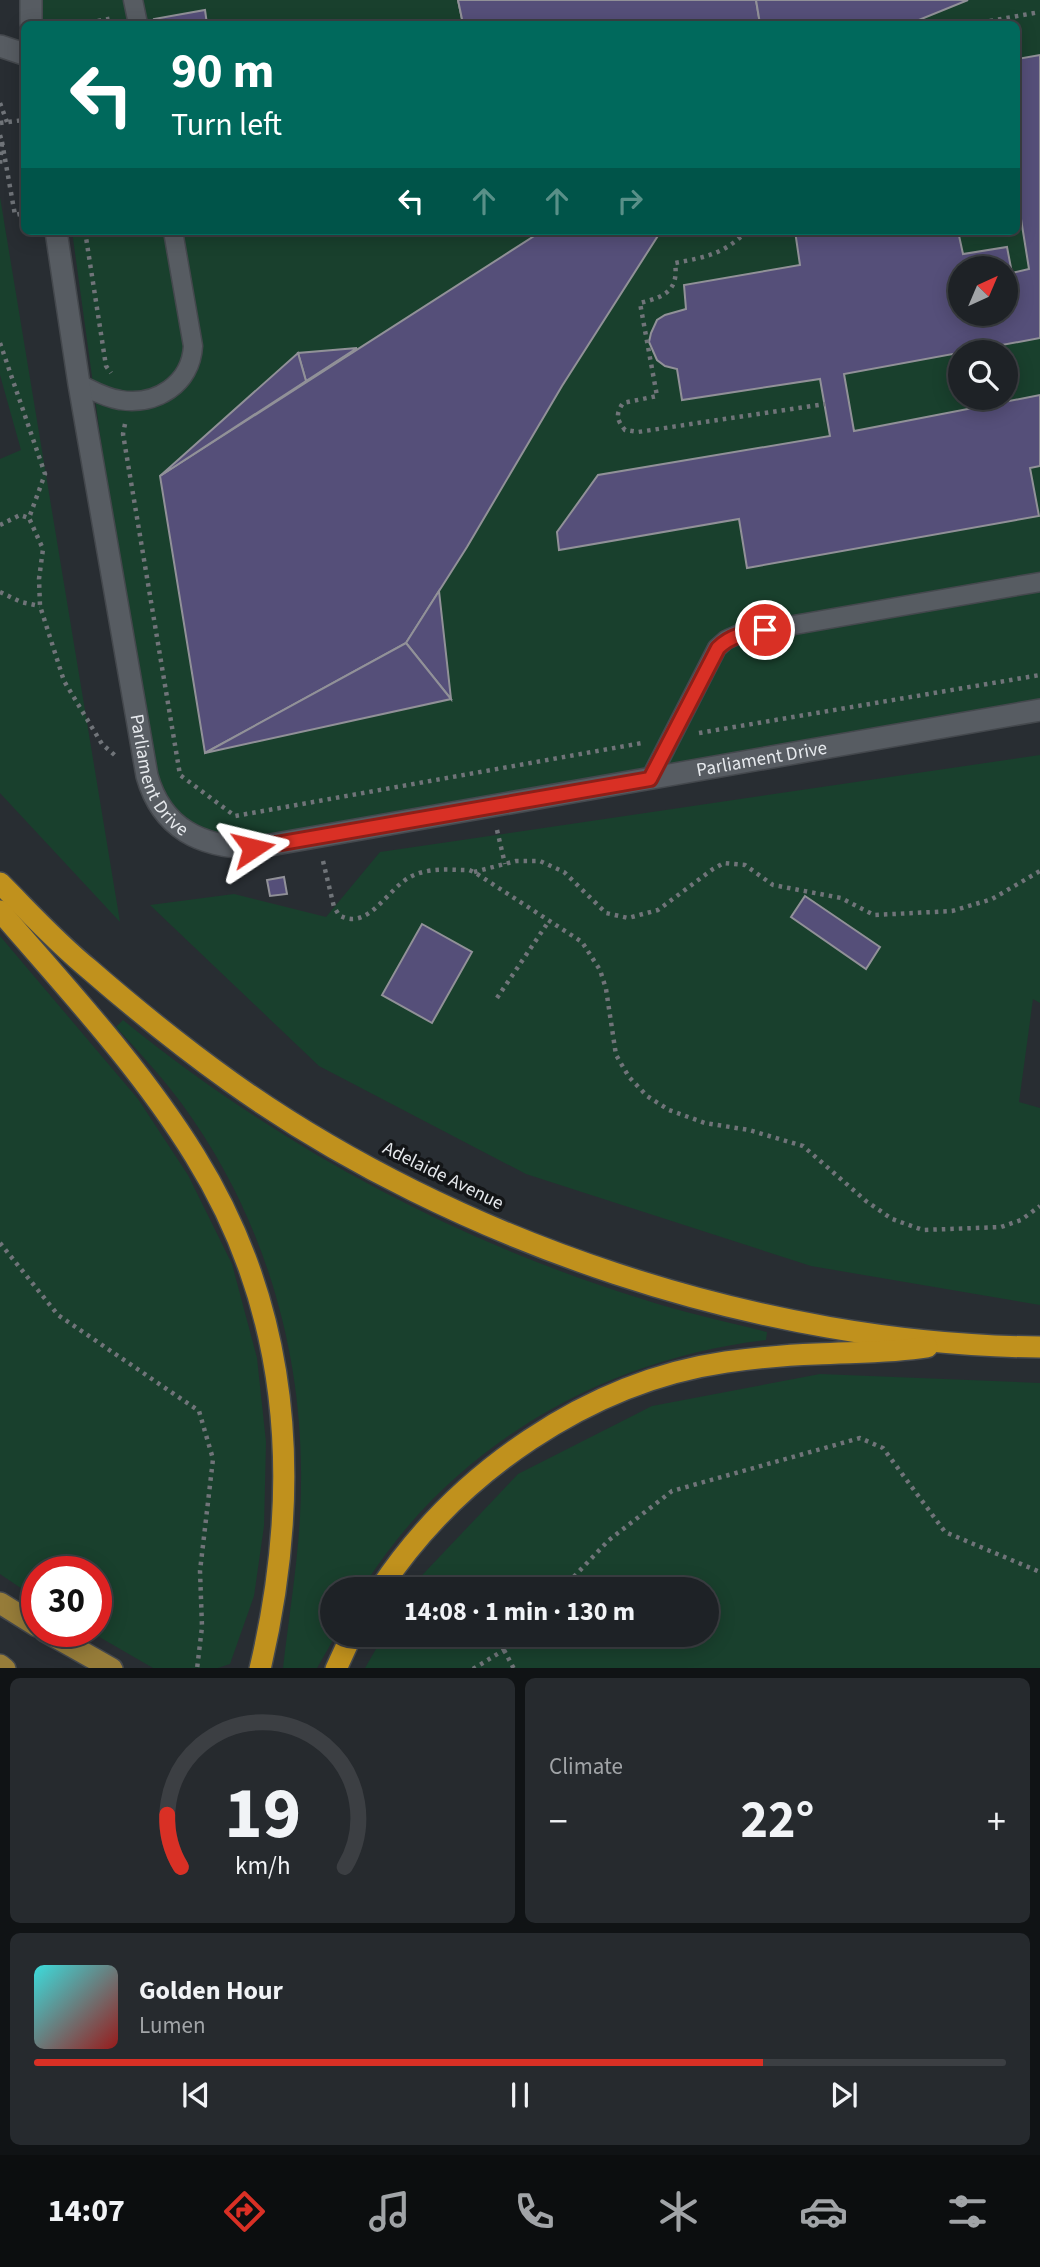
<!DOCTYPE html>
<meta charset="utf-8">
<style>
:root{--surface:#1e2226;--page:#262a2e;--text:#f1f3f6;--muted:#a1a4a7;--line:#3c3f43;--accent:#d93025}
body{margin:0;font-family:"Source Sans 3",sans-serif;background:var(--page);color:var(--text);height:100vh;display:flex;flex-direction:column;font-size:26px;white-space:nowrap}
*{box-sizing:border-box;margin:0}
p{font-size:23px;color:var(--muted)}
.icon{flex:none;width:38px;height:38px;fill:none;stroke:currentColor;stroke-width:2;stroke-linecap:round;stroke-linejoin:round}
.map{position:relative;height:1668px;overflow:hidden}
.panel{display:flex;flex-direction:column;gap:10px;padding:10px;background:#101315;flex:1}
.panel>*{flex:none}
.guide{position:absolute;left:21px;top:21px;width:999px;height:214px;border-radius:10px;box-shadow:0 4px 18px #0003,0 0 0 2px var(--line);background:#00695c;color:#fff;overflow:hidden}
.needle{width:46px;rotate:44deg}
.buttons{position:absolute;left:948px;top:256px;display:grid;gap:14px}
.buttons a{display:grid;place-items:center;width:70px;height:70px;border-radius:50%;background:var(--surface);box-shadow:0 4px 18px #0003,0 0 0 2px var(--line);font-size:35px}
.speed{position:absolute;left:21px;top:1556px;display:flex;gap:14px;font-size:35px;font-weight:700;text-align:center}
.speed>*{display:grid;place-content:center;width:91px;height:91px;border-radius:50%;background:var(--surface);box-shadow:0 4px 18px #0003,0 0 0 2px var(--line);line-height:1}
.speed .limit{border:10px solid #d22;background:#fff;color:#111}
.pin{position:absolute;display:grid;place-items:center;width:60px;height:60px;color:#fff;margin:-30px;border:4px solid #fff;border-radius:50%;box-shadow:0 2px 7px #0007}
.me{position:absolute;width:77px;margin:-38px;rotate:80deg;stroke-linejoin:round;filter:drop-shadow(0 0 5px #0008)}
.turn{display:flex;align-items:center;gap:24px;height:147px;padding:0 35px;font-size:32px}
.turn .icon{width:91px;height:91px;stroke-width:2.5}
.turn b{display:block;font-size:49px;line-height:60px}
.lanes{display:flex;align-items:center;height:66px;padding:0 35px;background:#0003;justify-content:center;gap:35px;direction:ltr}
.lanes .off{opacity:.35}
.big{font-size:52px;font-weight:700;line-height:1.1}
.panel .card{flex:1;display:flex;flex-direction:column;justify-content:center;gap:10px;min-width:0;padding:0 24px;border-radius:10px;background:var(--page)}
.panel .dial{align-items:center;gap:0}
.dial svg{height:182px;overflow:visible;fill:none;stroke:var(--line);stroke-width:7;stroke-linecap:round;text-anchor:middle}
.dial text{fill:var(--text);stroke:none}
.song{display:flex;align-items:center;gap:21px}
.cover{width:84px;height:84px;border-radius:10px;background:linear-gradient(135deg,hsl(180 70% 55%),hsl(0 70% 35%))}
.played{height:7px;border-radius:4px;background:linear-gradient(90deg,var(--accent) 75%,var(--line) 75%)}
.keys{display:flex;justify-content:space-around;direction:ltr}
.heat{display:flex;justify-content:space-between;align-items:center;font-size:38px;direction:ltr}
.panel .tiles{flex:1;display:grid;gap:10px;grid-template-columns:1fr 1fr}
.card:last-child{grid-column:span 2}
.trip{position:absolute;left:320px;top:1577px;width:399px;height:70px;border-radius:35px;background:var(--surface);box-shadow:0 4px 18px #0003,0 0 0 2px var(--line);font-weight:700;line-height:70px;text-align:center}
.tabs{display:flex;height:112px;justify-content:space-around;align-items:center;background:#0c0e0f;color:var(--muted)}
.tabs .icon{width:49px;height:49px}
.tabs .active{color:var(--accent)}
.tabs b{font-size:32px;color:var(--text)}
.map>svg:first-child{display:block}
.green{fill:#19402d;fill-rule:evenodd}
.building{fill:#554f79;stroke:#919198;stroke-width:2;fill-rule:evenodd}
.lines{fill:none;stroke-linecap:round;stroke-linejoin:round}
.lane-casing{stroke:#44484d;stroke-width:21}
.street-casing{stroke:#44484d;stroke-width:24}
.primary-casing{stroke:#44484d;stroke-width:24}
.highway-casing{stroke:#44484d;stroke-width:24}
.path{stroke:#707479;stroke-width:4.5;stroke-dasharray:3.5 5;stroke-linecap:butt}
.lane{stroke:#575c62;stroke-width:18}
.street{stroke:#575c62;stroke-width:21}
.primary{stroke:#967c39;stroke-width:21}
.highway{stroke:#c0911d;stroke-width:21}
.route-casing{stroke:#8d1f18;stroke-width:18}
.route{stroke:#d93025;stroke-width:12}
.labels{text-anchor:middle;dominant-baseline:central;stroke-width:7;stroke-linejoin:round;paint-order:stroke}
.street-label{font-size:19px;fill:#e6e9ed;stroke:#131517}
</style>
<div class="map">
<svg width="1040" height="1669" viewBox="0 0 1040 1669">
<rect width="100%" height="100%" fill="#282d32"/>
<g class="green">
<path d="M32 0H1040V710L253 848 195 837 147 776 72 231H1017V24H37ZM961 268H1006V313H961ZM961 352H1006V397H961Z"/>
<path d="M0 197 120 922 0 793V459L21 450 0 375Z"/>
<path d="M1040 755V1003L1033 999 1019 1102 1040 1108V1305L811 1266 526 1174 319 1066 150 905 234 894 326 917 380 852Z"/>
<path d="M0 936 138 1099 188 1175 232 1264 257 1358 266 1442 264 1526 254 1596 230 1664 218 1668H153L89 1631H96V1572H37V1599L0 1574Z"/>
<path d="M123 1020C277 1145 450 1239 639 1298 681 1312 724 1321 767 1332L766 1340C602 1359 450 1447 362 1589H332V1634L336 1635 317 1668H283C290 1607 301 1545 301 1483 303 1348 262 1213 182 1104 162 1077 139 1052 116 1027Z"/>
<path d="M820 1374 1040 1383V1668H365L384 1635 707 1634V1589H409L518 1474 652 1406Z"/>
</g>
<g class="building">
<path d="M458 0H538L540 9 589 0H756L760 24H463Z"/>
<path d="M458 0H756L760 24H463Z"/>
<path d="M756 0H968L909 24H760Z"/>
<path d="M205 10 207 24H155L154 19Z"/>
<path d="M1040 55V338L844 374 854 431 1040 395V466L1030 468 1039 516 747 568 739 519 559 550 557 532 598 475 830 436 820 379 682 400 677 369 665 366 657 360 649 342 651 333 657 320 665 315 686 309 684 285 800 265 795 231H958L963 254 1007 247 1012 273 1029 269 1017 194V59ZM961 268H1006V313H961Z"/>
<path d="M542 231H661L562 386 467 547 406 643 205 753 160 476Z"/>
<path d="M357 348 306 381 298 353Z"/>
<path d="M298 353 306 381 160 476Z"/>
<path d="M439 591 451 699 406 643Z"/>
<path d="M406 643 451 699 205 753Z"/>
<path d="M284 877 287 894 270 896 267 880Z"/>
<path d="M805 896 880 947 866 969 791 917Z"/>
<path d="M422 924 472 952 432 1023 382 995Z"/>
</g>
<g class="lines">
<g class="lane-casing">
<g id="lane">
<path d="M133 0 138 24"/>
<path d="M79 384C92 390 105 398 120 400 156 406 191 384 193 346L173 231"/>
<path d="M650 779 717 648 726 640 737 635 1040 582"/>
</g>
</g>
<g class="street-casing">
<g id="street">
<path d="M31 0V24"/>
<path d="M0 46 24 54"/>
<path id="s1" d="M56 231 79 384 147 776C162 829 201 847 253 848L1040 710"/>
</g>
</g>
<g class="primary-casing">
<g id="primary">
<path d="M0 1603 37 1626"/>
<path d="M45 1631 112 1669"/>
<path d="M0 1665 5 1669"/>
</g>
</g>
<g class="highway-casing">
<g id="highway">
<path d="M0 883C29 912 57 943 89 969 135 1009 182 1047 231 1082 456 1242 763 1345 1040 1347"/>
<path d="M0 911C68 990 140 1067 195 1156 293 1314 302 1491 260 1669"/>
<path d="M380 1589C457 1473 588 1382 726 1362 756 1358 786 1355 816 1354 854 1352 890 1353 927 1347"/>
<path d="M336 1669 352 1634"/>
</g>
</g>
<g class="path">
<path d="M81 24 114 18"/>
<path d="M973 24 1040 12"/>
<path d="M0 103 7 122"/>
<path d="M0 123 24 120"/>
<path d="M0 135 2 142 0 165"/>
<path d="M2 142 15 215 24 213"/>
<path d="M85 231 106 366 111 373"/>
<path d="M747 231C724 254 706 257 675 263 679 291 664 297 640 303L657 396 623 403C615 415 617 420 625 430L638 432 825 404"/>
<path d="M0 343 45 474 29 518 43 549 39 579 40 606 64 681 102 744 118 758"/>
<path d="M125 424 123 434 180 775 235 816 642 743"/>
<path d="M0 525 20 515 29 518"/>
<path d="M0 592 21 602 40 606"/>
<path d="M699 733 1040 675"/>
<path d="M497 830 505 864"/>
<path d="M323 861 334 907 339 915C368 932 387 889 410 877 429 867 448 870 469 870L474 872 582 942 600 970 606 989 616 1055 629 1077 647 1096 669 1110 705 1123 749 1130 803 1146 866 1201 892 1219 923 1230 1001 1227 1021 1220 1040 1206"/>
<path d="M474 872 516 861H540L564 872 606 913 628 918 658 910 713 869 724 863 745 865 773 885 841 898 874 915 952 911 992 899 1040 871"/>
<path d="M497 998 549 921"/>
<path d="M0 1243 58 1315 199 1411 213 1459 200 1571 202 1627 197 1669"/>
<path d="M562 1589 609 1540 672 1491 860 1438 883 1448 945 1532 1040 1572"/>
<path d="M504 1650 514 1669"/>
<path d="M473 1669 504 1650 518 1634"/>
</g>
<use href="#lane" class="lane"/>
<use href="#street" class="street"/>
<use href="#primary" class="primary"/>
<use href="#highway" class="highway"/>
</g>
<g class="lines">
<g class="route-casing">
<path id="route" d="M253 848 650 779 718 648C731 635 746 633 765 630"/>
</g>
<use href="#route" class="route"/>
</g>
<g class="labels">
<g class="street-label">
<text stroke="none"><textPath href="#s1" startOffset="1208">Parliament Drive</textPath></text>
<text stroke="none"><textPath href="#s1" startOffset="556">Parliament Drive</textPath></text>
<text transform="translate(443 1176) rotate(26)">Adelaide Avenue</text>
</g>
</g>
</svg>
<div class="buttons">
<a><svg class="needle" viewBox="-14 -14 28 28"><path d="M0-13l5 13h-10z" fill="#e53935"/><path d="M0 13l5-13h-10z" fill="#a1a4a7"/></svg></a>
<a><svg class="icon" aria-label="search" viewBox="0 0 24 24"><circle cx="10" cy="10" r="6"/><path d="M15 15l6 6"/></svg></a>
</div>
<div class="speed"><div class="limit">30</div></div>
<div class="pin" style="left:765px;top:630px;background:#d93025"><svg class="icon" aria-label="arrive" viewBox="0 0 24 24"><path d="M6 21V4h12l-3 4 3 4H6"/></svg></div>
<svg class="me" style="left:253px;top:848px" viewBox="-20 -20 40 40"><path d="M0-17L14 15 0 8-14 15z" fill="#d93025" stroke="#fff" stroke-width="4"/></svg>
<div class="trip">14:08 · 1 min · 130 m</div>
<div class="guide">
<div class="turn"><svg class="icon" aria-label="left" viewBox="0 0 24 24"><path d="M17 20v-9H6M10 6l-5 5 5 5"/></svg><div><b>90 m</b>Turn left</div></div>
<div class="lanes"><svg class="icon" aria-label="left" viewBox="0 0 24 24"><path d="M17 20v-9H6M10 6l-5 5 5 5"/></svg><svg class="icon off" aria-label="ahead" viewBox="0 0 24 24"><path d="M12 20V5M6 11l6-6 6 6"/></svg><svg class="icon off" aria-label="ahead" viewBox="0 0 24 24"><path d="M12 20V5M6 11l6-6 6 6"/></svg><svg class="icon off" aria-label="right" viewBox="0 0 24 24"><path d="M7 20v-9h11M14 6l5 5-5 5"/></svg></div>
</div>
</div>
<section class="panel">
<div class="tiles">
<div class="card dial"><svg viewBox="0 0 100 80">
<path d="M14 69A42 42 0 1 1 86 69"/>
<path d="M14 69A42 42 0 0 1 8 46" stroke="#d93025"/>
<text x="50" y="56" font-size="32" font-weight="700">19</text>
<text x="50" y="72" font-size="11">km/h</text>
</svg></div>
<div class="card"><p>Climate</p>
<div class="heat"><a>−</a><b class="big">22°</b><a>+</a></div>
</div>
<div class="card">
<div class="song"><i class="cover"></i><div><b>Golden Hour</b><p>Lumen</p></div></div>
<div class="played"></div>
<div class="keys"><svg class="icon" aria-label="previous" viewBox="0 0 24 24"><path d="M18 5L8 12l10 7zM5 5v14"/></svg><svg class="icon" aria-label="pause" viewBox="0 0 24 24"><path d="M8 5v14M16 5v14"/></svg><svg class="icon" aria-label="next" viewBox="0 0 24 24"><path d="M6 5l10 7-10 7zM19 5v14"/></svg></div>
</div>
</div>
</section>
<nav class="tabs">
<b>14:07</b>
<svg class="icon active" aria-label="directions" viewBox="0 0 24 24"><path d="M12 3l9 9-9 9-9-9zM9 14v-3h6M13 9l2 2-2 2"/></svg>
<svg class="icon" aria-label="music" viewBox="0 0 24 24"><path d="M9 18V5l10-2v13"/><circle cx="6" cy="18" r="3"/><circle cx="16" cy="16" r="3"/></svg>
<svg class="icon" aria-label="phone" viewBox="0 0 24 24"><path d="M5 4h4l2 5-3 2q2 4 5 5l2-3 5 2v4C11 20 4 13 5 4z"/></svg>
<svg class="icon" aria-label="climate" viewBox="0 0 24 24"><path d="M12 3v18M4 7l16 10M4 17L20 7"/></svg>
<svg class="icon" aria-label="car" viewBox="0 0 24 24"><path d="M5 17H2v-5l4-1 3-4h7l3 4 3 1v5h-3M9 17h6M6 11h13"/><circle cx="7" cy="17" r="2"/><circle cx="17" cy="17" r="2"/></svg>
<svg class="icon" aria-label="filters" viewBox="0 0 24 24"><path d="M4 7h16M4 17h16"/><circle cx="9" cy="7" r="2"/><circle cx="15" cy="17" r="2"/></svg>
</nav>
